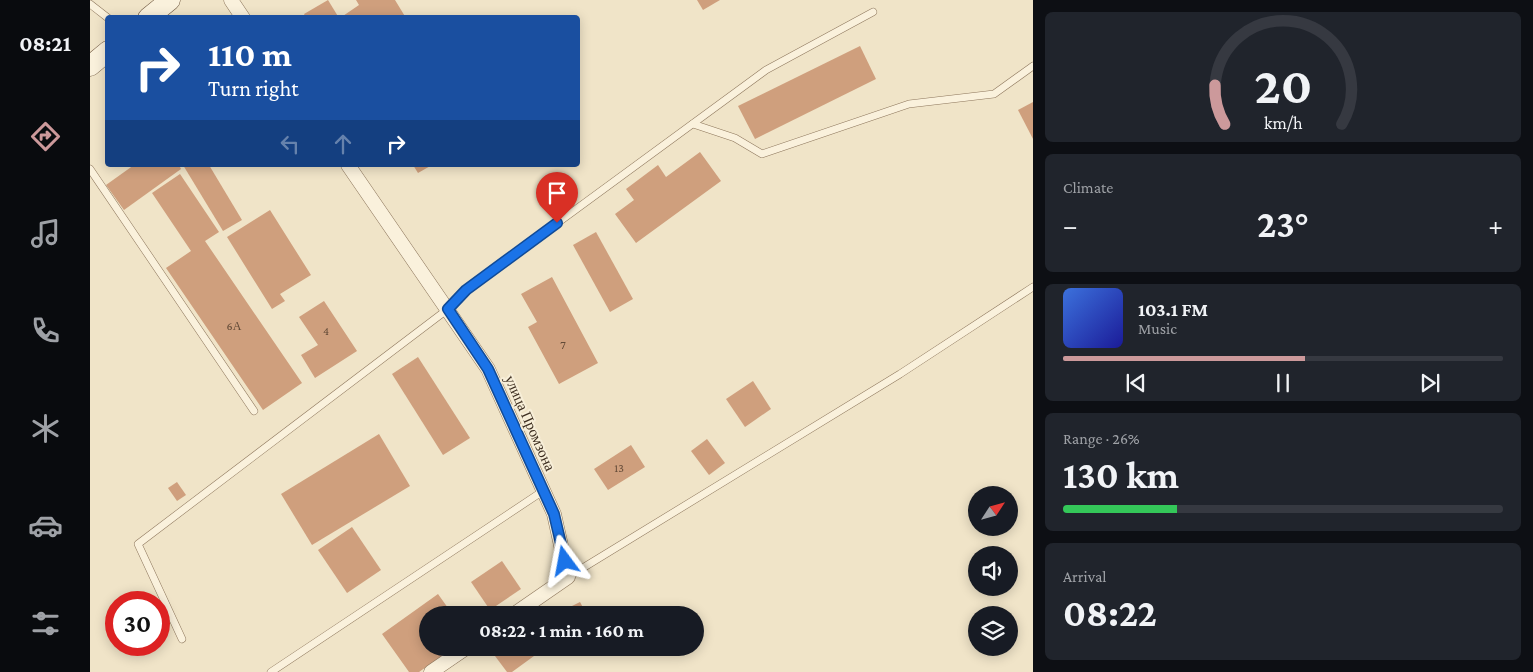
<!DOCTYPE html>
<meta charset="utf-8">
<style>
:root{--surface:#171b24;--page:#20242c;--text:#f1f3f6;--muted:#9ea1a6;--line:#363941;--accent:#cc999b}
body{margin:0;font-family:"Crimson Pro",serif;background:var(--page);color:var(--text);height:100vh;display:flex;flex-direction:column;font-size:19px;white-space:nowrap}
*{box-sizing:border-box;margin:0}
p{font-size:16px;color:var(--muted)}
.icon{flex:none;width:28px;height:28px;fill:none;stroke:currentColor;stroke-width:2;stroke-linecap:round;stroke-linejoin:round}
.map{position:relative;flex:1;overflow:hidden}
.details{display:flex;flex-direction:column;gap:12px;padding:12px;background:#0d0f14;width:500px}
.details>*{flex:none}
.top-card{position:absolute;left:15px;top:15px;width:475px;height:152px;border-radius:5px;box-shadow:0 2px 12px #0003;background:#1a4fa0;color:#fff;overflow:hidden}
.needle{width:32px;rotate:54deg}
.tools{position:absolute;left:878px;top:486px;display:grid;gap:10px}
.tools a{display:grid;place-items:center;width:50px;height:50px;border-radius:50%;background:var(--surface);box-shadow:0 2px 12px #0003;font-size:25px}
.speed{position:absolute;left:15px;top:591px;display:flex;gap:10px;font-size:25px;font-weight:700;text-align:center}
.speed>*{display:grid;place-content:center;width:65px;height:65px;border-radius:50%;background:var(--surface);box-shadow:0 2px 12px #0003;line-height:1}
.speed .limit{border:8px solid #d22;background:#fff;color:#111}
.pin{position:absolute;display:grid;place-items:center;width:42px;height:42px;color:#fff;margin:-51px -21px;border-radius:50% 50% 50% 0;rotate:-45deg;box-shadow:0 0 5px #0007}
.pin .icon{rotate:45deg}
.me{position:absolute;width:55px;margin:-28px;rotate:347deg;stroke-linejoin:round;filter:drop-shadow(0 0 4px #0008)}
.turn{display:flex;align-items:center;gap:18px;height:105px;padding:0 20px;font-size:22px}
.turn .icon{width:65px;height:65px;stroke-width:2.5}
.turn b{display:block;font-size:35px;line-height:42px}
.lanes{display:flex;align-items:center;height:48px;padding:0 20px;background:#0003;justify-content:center;gap:25px;direction:ltr}
.lanes .off{opacity:.35}
.big{font-size:38px;font-weight:700;line-height:1.1}
.details .widget{flex:1;display:flex;flex-direction:column;justify-content:center;gap:8px;min-width:0;padding:0 18px;border-radius:8px;background:var(--page)}
.details .dial{align-items:center;gap:0}
.dial svg{height:130px;overflow:visible;fill:none;stroke:var(--line);stroke-width:7;stroke-linecap:round;text-anchor:middle}
.dial text{fill:var(--text);stroke:none}
.song{display:flex;align-items:center;gap:15px}
.cover{width:60px;height:60px;border-radius:8px;background:linear-gradient(135deg,hsl(220 70% 55%),hsl(240 70% 35%))}
.played{height:5px;border-radius:2px;background:linear-gradient(90deg,var(--accent) 55%,var(--line) 55%)}
.keys{display:flex;justify-content:space-around;direction:ltr}
.heat{display:flex;justify-content:space-between;align-items:center;font-size:28px;direction:ltr}
.charge{height:8px;border-radius:4px;background:linear-gradient(90deg,#34c759 26%,var(--line) 0)}
.trip{position:absolute;left:329px;top:606px;width:285px;height:50px;border-radius:25px;background:var(--surface);box-shadow:0 2px 12px #0003;font-weight:700;line-height:50px;text-align:center}
main{display:flex;flex:1;min-height:0}
.menu{display:flex;flex-direction:column;width:90px;justify-content:space-around;align-items:center;background:#090b0e;color:var(--muted)}
.menu .icon{width:35px;height:35px}
.menu .current{color:var(--accent)}
.menu b{font-size:22px;color:var(--text)}
.map>svg:first-child{display:block}
.building{fill:#cf9f7d}
.lines{fill:none;stroke-linecap:round;stroke-linejoin:round}
.lane-casing{stroke:#8d765c;stroke-width:8}
.street-casing{stroke:#8d765c;stroke-width:15}
.secondary-casing{stroke:#6f573f;stroke-width:21}
.lane{stroke:#faf1dc;stroke-width:7}
.street{stroke:#faf1dc;stroke-width:14}
.secondary{stroke:#faf1dc;stroke-width:20}
.route-casing{stroke:#114b97;stroke-width:12}
.route{stroke:#1a73e8;stroke-width:9}
.labels{text-anchor:middle;dominant-baseline:central;stroke-width:4;stroke-linejoin:round;paint-order:stroke}
.number-label{font-size:12px;fill:#624a37}
.street-label{font-size:15px;fill:#3d2e20;stroke:#f7eed8}
</style>
<main>
<nav class="menu">
<b>08:21</b>
<svg class="icon current" aria-label="directions" viewBox="0 0 24 24"><path d="M12 3l9 9-9 9-9-9zM9 14v-3h6M13 9l2 2-2 2"/></svg>
<svg class="icon" aria-label="music" viewBox="0 0 24 24"><path d="M9 18V5l10-2v13"/><circle cx="6" cy="18" r="3"/><circle cx="16" cy="16" r="3"/></svg>
<svg class="icon" aria-label="phone" viewBox="0 0 24 24"><path d="M5 4h4l2 5-3 2q2 4 5 5l2-3 5 2v4C11 20 4 13 5 4z"/></svg>
<svg class="icon" aria-label="climate" viewBox="0 0 24 24"><path d="M12 3v18M4 7l16 10M4 17L20 7"/></svg>
<svg class="icon" aria-label="car" viewBox="0 0 24 24"><path d="M5 17H2v-5l4-1 3-4h7l3 4 3 1v5h-3M9 17h6M6 11h13"/><circle cx="7" cy="17" r="2"/><circle cx="17" cy="17" r="2"/></svg>
<svg class="icon" aria-label="filters" viewBox="0 0 24 24"><path d="M4 7h16M4 17h16"/><circle cx="9" cy="7" r="2"/><circle cx="15" cy="17" r="2"/></svg>
</nav>
<div class="map">
<svg width="943" height="672" viewBox="0 0 943 672">
<rect width="100%" height="100%" fill="#f0e4c8"/>
<g class="building">
<path d="M238 0 249 18H216L214 14Z"/>
<path d="M266 0H305L316 18H250L269 5Z"/>
<path d="M607 0H630L613 10Z"/>
<path d="M770 46 786 79 665 139 648 106Z"/>
<path d="M943 102V139L928 110Z"/>
<path d="M610 152 631 181 546 243 525 214 544 200 536 189 568 165 576 177Z"/>
<path d="M44 165H89L91 169 34 210 16 185Z"/>
<path d="M93 165H119L152 220 133 231Z"/>
<path d="M323 165H342L328 173Z"/>
<path d="M90 174 129 232 115 241 212 383 173 410 76 268 101 251 62 193Z"/>
<path d="M180 210 221 275 190 294 195 301 182 309 137 237Z"/>
<path d="M506 232 543 299 520 312 483 245Z"/>
<path d="M462 277 508 363 469 384 438 327 447 322 431 294Z"/>
<path d="M234 301 267 351 225 378 211 355 228 345 209 317Z"/>
<path d="M328 357 380 438 353 455 302 374Z"/>
<path d="M663 381 681 409 655 427 636 399Z"/>
<path d="M289 434 320 486 222 545 191 494Z"/>
<path d="M617 439 635 463 619 475 601 451Z"/>
<path d="M541 445 555 467 518 490 504 469Z"/>
<path d="M87 482 96 495 87 501 78 488Z"/>
<path d="M262 527 291 570 257 593 228 550Z"/>
<path d="M412 561 431 589 400 610 381 582Z"/>
<path d="M348 594 363 615H338V648H363L329 672H319L292 634Z"/>
<path d="M490 602 497 615H464Z"/>
<path d="M399 648H455L422 672H417Z"/>
</g>
<g class="lines">
<g class="lane-casing">
<g id="lane">
<path d="M0 4 18 18"/>
<path d="M603 124 645 138 672 154 819 104 904 94 943 66"/>
<path d="M0 169 164 411"/>
<path d="M478 577 810 374 943 287"/>
<path d="M92 639 48 544 358 309 376 290 676 70 783 12"/>
<path d="M181 672 453 491"/>
</g>
</g>
<g class="street-casing">
<g id="street">
<path d="M141 0 153 18"/>
<path d="M258 165 398 369 464 514 478 577 423 615"/>
<path d="M341 672 376 648"/>
</g>
</g>
<g class="secondary-casing">
<g id="secondary">
<path d="M58 18 80 0"/>
<path d="M0 66 18 51"/>
</g>
</g>
<use href="#lane" class="lane"/>
<use href="#street" class="street"/>
<use href="#secondary" class="secondary"/>
</g>
<g class="lines">
<g class="route-casing">
<path id="route" d="M467 223 376 290 358 309 398 369 464 514 475 561"/>
</g>
<use href="#route" class="route"/>
</g>
<g class="labels">
<g class="number-label">
<text x="144" y="326">6А</text>
<text x="236" y="331">4</text>
<text x="473" y="345">7</text>
<text x="529" y="468">13</text>
</g>
<g class="street-label">
<text transform="translate(440 423) rotate(66)">улица Промзона</text>
</g>
</g>
</svg>
<div class="tools">
<a><svg class="needle" viewBox="-14 -14 28 28"><path d="M0-13l5 13h-10z" fill="#e53935"/><path d="M0 13l5-13h-10z" fill="#9ea1a6"/></svg></a>
<a><svg class="icon" aria-label="sound" viewBox="0 0 24 24"><path d="M4 9h4l5-4v14l-5-4H4zM17 9q2 3 0 6"/></svg></a>
<a><svg class="icon" aria-label="layers" viewBox="0 0 24 24"><path d="M12 4l9 5-9 5-9-5zM3 14l9 5 9-5"/></svg></a>
</div>
<div class="speed"><div class="limit">30</div></div>
<div class="pin" style="left:467px;top:223px;background:#d93025"><svg class="icon" aria-label="arrive" viewBox="0 0 24 24"><path d="M6 21V4h12l-3 4 3 4H6"/></svg></div>
<svg class="me" style="left:475px;top:561px" viewBox="-20 -20 40 40"><path d="M0-17L14 15 0 8-14 15z" fill="#1a73e8" stroke="#fff" stroke-width="4"/></svg>
<div class="trip">08:22 · 1 min · 160 m</div>
<div class="top-card">
<div class="turn"><svg class="icon" aria-label="right" viewBox="0 0 24 24"><path d="M7 20v-9h11M14 6l5 5-5 5"/></svg><div><b>110 m</b>Turn right</div></div>
<div class="lanes"><svg class="icon off" aria-label="left" viewBox="0 0 24 24"><path d="M17 20v-9H6M10 6l-5 5 5 5"/></svg><svg class="icon off" aria-label="ahead" viewBox="0 0 24 24"><path d="M12 20V5M6 11l6-6 6 6"/></svg><svg class="icon" aria-label="right" viewBox="0 0 24 24"><path d="M7 20v-9h11M14 6l5 5-5 5"/></svg></div>
</div>
</div>
<section class="details">
<div class="widget dial"><svg viewBox="0 0 100 80">
<path d="M14 69A42 42 0 1 1 86 69"/>
<path d="M14 69A42 42 0 0 1 8 45" stroke="#cc999b"/>
<text x="50" y="56" font-size="32" font-weight="700">20</text>
<text x="50" y="72" font-size="11">km/h</text>
</svg></div>
<div class="widget"><p>Climate</p>
<div class="heat"><a>−</a><b class="big">23°</b><a>+</a></div>
</div>
<div class="widget">
<div class="song"><i class="cover"></i><div><b>103.1 FM</b><p>Music</p></div></div>
<div class="played"></div>
<div class="keys"><svg class="icon" aria-label="previous" viewBox="0 0 24 24"><path d="M18 5L8 12l10 7zM5 5v14"/></svg><svg class="icon" aria-label="pause" viewBox="0 0 24 24"><path d="M8 5v14M16 5v14"/></svg><svg class="icon" aria-label="next" viewBox="0 0 24 24"><path d="M6 5l10 7-10 7zM19 5v14"/></svg></div>
</div>
<div class="widget"><p>Range · 26%</p><b class="big">130 km</b><div class="charge"></div></div>
<div class="widget"><p>Arrival</p><b class="big">08:22</b></div>
</section>
</main>
